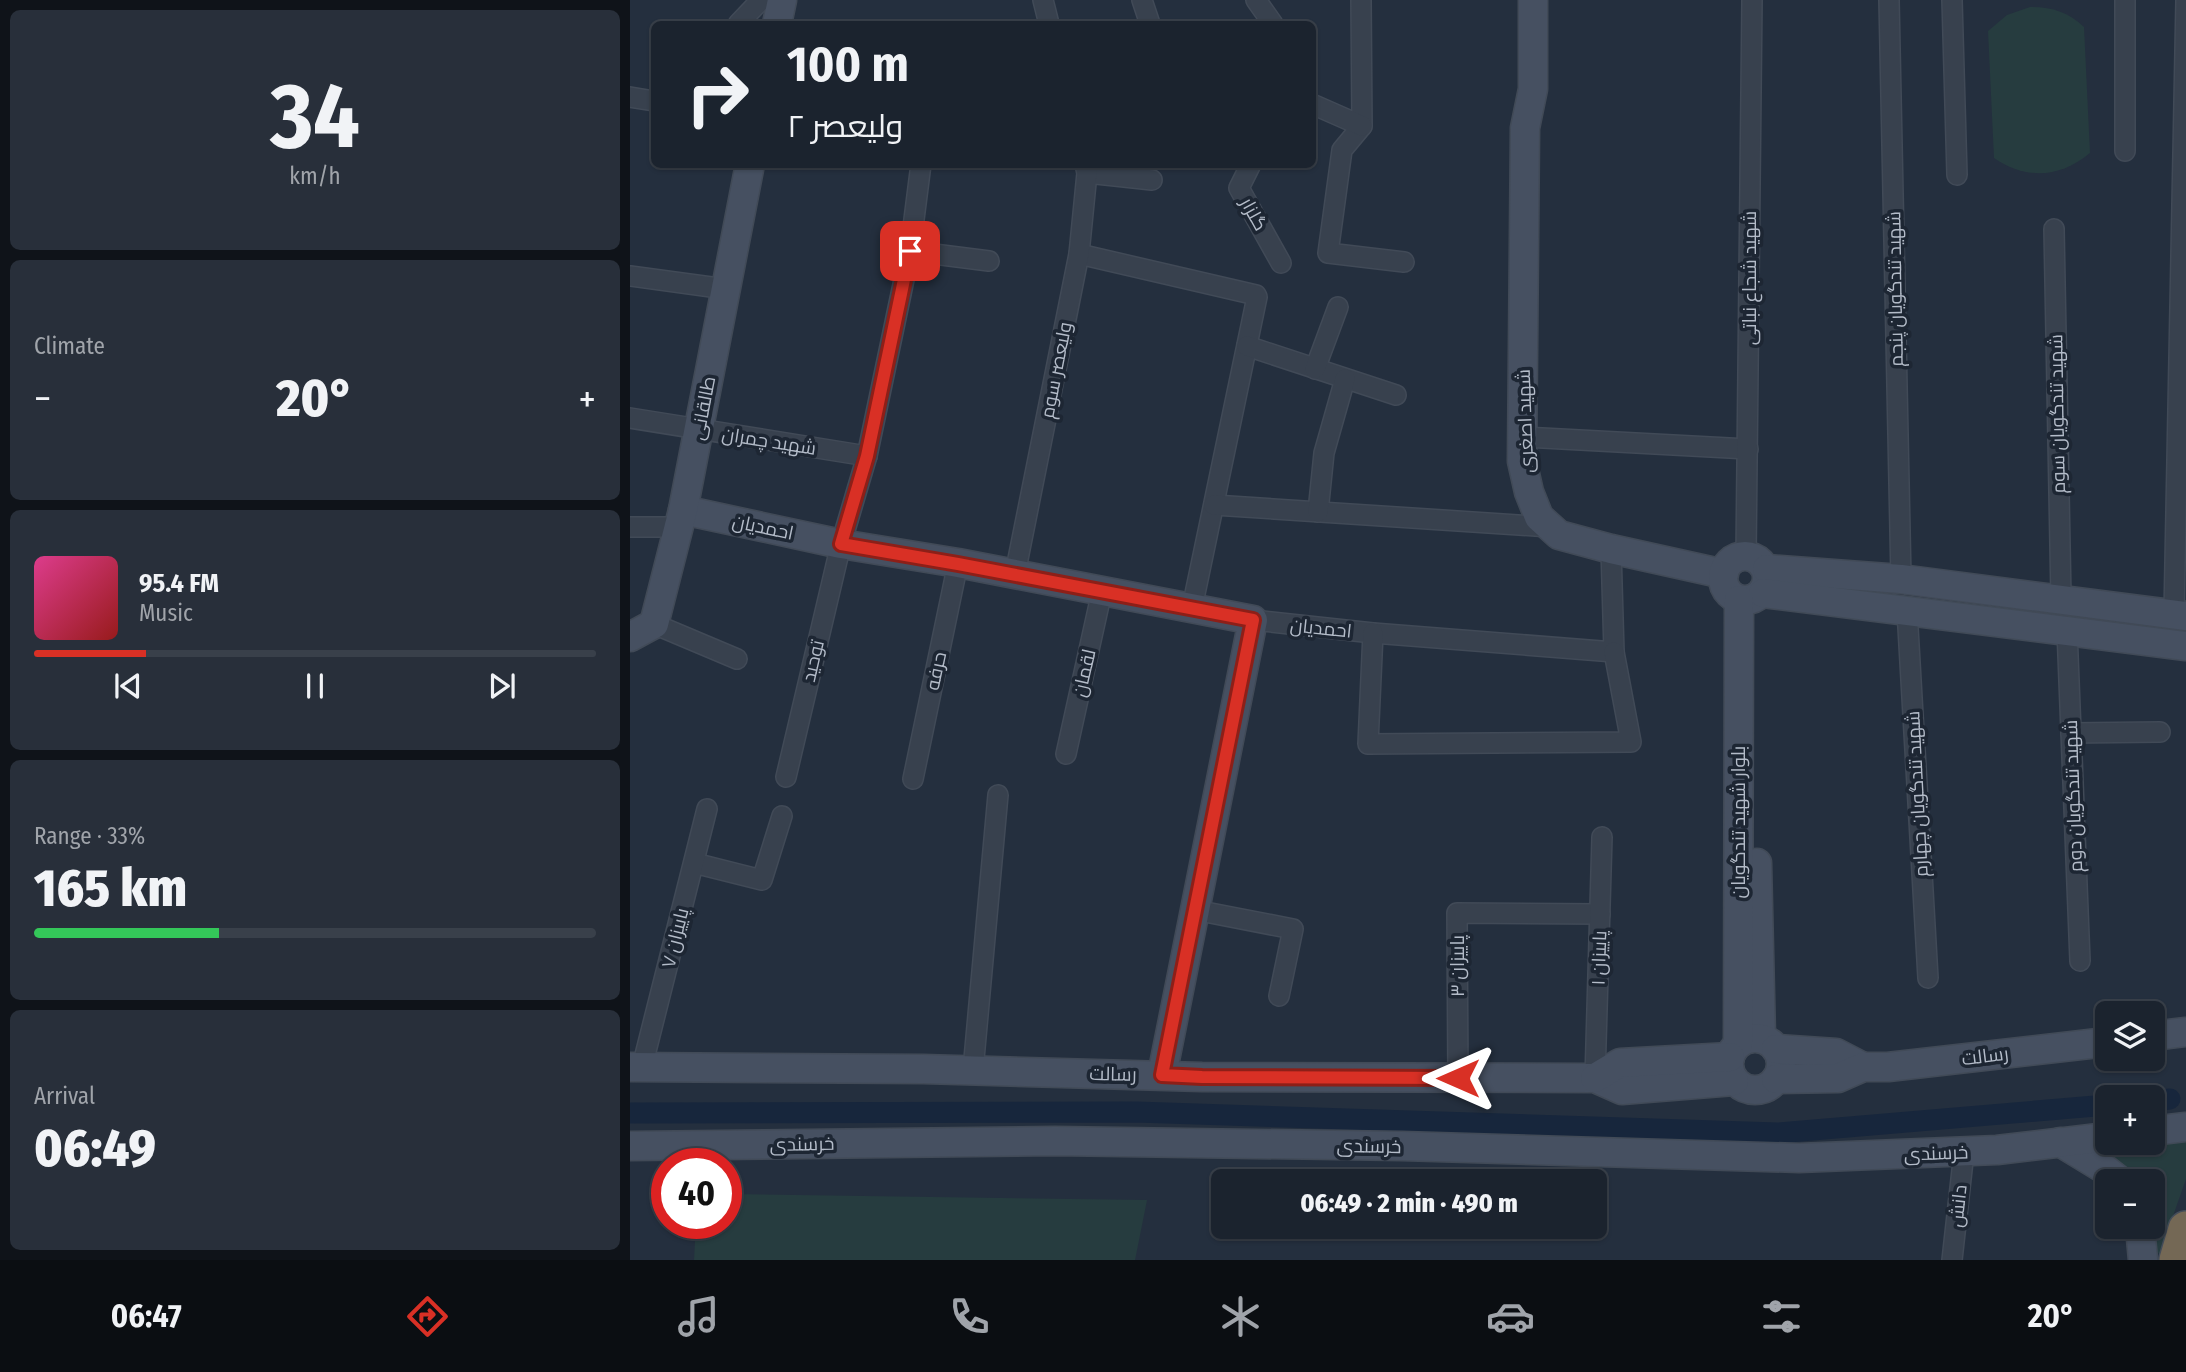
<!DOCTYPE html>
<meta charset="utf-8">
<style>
:root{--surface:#1b232e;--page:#282f3a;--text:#f1f3f6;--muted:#a0a4aa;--line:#39404a;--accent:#d93025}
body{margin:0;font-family:"Fira Sans Condensed",Cairo,sans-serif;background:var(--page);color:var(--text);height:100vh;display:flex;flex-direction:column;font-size:26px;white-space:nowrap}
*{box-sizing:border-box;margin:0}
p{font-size:23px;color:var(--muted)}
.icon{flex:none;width:38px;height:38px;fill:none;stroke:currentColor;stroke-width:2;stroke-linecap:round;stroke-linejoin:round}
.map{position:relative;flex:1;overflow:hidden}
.drawer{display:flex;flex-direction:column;gap:10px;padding:10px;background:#0f1319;width:630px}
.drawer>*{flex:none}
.banner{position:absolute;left:21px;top:21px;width:665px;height:147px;border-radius:10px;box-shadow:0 2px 5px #0004,0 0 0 2px var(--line);background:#1b232e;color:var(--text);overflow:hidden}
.controls{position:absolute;left:1465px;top:1001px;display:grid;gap:14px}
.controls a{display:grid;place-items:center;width:70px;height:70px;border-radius:10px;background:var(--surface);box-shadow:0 2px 5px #0004,0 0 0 2px var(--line);font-size:35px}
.speed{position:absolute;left:21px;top:1148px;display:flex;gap:14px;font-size:35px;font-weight:700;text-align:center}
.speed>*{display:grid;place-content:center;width:91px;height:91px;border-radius:50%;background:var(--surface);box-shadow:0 2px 5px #0004,0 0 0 2px var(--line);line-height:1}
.speed .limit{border:10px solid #d22;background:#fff;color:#111}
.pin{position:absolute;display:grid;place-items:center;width:60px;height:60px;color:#fff;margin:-30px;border-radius:14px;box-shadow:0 4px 10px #0006}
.me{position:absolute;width:77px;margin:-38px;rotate:270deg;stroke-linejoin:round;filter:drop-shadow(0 0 5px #0008)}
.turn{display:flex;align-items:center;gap:24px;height:147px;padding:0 21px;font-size:32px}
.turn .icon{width:91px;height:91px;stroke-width:2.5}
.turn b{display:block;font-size:49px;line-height:60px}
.big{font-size:52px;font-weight:800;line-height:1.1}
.drawer .card{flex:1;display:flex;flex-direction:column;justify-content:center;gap:10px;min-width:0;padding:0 24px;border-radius:10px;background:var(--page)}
.drawer .dial{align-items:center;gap:0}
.dial b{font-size:91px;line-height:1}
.song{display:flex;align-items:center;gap:21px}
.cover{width:84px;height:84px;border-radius:10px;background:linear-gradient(135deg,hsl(330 70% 55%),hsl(0 70% 35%))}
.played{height:7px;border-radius:4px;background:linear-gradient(90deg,var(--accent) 20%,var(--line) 20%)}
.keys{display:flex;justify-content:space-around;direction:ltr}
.heat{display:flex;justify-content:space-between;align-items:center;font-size:38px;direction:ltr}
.charge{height:10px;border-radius:5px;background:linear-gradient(90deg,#34c759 33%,var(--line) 0)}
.trip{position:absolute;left:581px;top:1169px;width:396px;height:70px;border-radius:10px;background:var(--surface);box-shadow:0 2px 5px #0004,0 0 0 2px var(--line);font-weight:800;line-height:70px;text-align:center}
.dock{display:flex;height:112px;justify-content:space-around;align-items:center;background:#0b0e12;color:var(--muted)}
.dock .icon{width:49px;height:49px}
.dock .on{color:var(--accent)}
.dock b{font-size:32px;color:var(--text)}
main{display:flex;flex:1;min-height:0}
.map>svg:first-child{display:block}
.green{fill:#263c3f}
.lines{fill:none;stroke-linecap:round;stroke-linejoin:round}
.canal{stroke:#17263c;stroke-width:21}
.street-casing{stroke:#414a57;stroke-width:22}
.secondary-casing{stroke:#414a57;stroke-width:31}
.highway-casing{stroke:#434c59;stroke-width:38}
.street{stroke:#38414e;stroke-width:19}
.secondary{stroke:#465061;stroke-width:28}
.highway{stroke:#746855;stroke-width:35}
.route-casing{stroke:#8d1f18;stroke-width:18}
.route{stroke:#d93025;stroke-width:12}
.labels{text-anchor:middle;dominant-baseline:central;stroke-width:7;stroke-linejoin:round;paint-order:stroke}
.street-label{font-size:19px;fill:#b4bcc9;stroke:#1d2633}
</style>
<main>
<section class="drawer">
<div class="card dial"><b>34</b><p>km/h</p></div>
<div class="card"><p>Climate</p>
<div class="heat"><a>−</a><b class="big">20°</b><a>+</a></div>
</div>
<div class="card">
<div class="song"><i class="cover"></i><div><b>95.4 FM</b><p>Music</p></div></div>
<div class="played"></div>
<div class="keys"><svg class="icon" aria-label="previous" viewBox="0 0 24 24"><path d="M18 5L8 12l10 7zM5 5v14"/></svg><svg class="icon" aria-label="pause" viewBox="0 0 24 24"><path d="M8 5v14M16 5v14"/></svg><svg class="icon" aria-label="next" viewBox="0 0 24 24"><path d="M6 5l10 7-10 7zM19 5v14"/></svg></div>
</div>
<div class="card"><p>Range · 33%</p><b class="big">165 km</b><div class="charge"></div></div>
<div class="card"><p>Arrival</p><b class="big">06:49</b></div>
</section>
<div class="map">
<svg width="1556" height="1260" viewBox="0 0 1556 1260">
<rect width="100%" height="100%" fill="#242f3e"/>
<g class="green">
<path d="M1400 7C1422 7 1438 12 1454 27L1460 153C1430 178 1396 180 1364 158L1358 31 1377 15Z"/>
<path d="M1556 1140V1179L1530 1253 1526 1254 1522 1227V1181H1507L1494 1166 1472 1153 1474 1145Z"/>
<path d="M96 1194 517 1200 505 1260H64L66 1223H96Z"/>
</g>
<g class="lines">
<g class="canal">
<path d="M1522 1101 1540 1099"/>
<path d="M0 1113 506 1112 1147 1133 1477 1105"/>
</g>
<g class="street-casing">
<g id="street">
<path d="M413 0 419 24"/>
<path d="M512 0 520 24"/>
<path d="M626 0 643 24"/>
<path d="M731 0 732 126 712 150 698 253 774 262"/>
<path d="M1259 0 1271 579"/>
<path d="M1322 0 1327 175"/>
<path d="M1495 0V151"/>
<path d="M108 24 131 0"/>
<path d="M0 97 24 101"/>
<path d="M682 104 732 126"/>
<path d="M621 164 609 188 651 263"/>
<path d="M457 173 522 180"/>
<path d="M1424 229 1431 598"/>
<path d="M280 251 359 261"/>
<path d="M449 254 626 295 627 297 562 608"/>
<path d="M0 276 96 289"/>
<path d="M617 346 766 395"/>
<path d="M685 369 708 307"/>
<path d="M0 418 237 456"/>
<path d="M893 437 1118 449"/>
<path d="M584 505 920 527"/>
<path d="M688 512 694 453 715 379"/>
<path d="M0 527H48"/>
<path d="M1116 556 1122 0"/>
<path d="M385 574 449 254 457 173 455 164"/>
<path d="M1277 610 1298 978"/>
<path d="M1544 614 1556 0"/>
<path d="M623 620 743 633 984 652 981 549"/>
<path d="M24 624 107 659"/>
<path d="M1437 630 1450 961"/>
<path d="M743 633 738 744 1001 742 984 652"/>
<path d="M1441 733 1530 732"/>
<path d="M436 754 472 591"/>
<path d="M156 777 211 544 237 456 280 251 291 164"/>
<path d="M283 779 328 563"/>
<path d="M64 863 132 880 152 816"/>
<path d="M565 910 663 929 649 996"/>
<path d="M12 1067 77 809"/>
<path d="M343 1070 368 795"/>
<path d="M828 1078 827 913 970 914"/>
<path d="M965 1078 972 837"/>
<path d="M1322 1260 1334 1152"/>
</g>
</g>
<g class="secondary-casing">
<g id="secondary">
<path d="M903 0V89L895 128 892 461 899 492 909 517 929 535 981 549 1094 574"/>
<path d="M147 24 152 0"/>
<path d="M53 510 211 544 328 563 623 620 532 1075"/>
<circle cx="1115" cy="578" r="22"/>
<path d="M1137 569 1271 579 1556 616"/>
<path d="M1133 593 1556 646"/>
<path d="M0 637 24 624 53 510 120 164"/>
<path d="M1127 863 1131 1038"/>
<path d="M1522 1036 1556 1032"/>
<circle cx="1125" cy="1064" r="26"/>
<path d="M1108 1044 1109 600"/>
<path d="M1146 1049 1206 1053 1233 1067"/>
<path d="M0 1067 293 1069 572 1077 965 1078 992 1090 1104 1081"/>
<path d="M965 1078 990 1063 1100 1057"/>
<path d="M1146 1079 1208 1078 1233 1067H1258L1477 1042"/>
<path d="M1522 1131 1556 1127"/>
<path d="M1430 1142 1476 1170 1490 1181"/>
<path d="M0 1146 425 1141 772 1146 1169 1158 1367 1150 1477 1137"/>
<path d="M1510 1227 1513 1260"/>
</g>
</g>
<g class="highway-casing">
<path id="highway" d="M1547 1260 1556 1229"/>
</g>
<use href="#street" class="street"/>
<use href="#secondary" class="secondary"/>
<use href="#highway" class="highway"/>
</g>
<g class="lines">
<g class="route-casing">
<path id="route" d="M280 251 237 456 211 544 328 564 623 620 532 1075 572 1077 828 1078"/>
</g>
<use href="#route" class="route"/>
</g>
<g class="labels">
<g class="street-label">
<text transform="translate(624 214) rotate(61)">گلزار</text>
<text transform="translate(1119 278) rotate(-90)">شهید شجاع نباتی</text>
<text transform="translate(1265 289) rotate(-91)">شهید تندگویان پنجم</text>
<text transform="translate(426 370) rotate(-79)">ولیعصر سوم</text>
<text transform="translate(73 408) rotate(-79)">طالقانی</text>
<text transform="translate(1427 414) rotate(-91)">شهید تندگویان سوم</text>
<text transform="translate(895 421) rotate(-92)">شهید اصغری</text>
<text transform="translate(139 441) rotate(9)">شهید چمران</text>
<text transform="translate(133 527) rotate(12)">احمدیان</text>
<text transform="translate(691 628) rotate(6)">احمدیان</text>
<text transform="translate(183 661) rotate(-77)">توحید</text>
<text transform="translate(306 671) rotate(-78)">حرفه</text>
<text transform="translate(454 673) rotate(-77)">لقمان</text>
<text transform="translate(1287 794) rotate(-93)">شهید تندگویان چهارم</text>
<text transform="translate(1443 796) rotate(-92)">شهید تندگویان دوم</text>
<text transform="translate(1108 822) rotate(-90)">بلوار شهید تندگویان</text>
<text transform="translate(45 938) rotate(-76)">پاییزان ۷</text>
<text transform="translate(969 958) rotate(-88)">پاییزان ۱</text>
<text transform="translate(827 966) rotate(-90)">پاییزان ۳</text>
<text transform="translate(1355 1056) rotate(-7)">رسالت</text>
<text transform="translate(483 1074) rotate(1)">رسالت</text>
<text transform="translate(172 1144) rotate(-1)">خرسندی</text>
<text transform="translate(739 1146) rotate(1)">خرسندی</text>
<text transform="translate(1306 1153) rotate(-2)">خرسندی</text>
<text transform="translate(1328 1206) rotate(-84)">دانش</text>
</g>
</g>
</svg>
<div class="controls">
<a><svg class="icon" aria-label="layers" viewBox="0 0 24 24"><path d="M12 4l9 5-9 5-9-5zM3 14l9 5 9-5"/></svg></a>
<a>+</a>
<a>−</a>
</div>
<div class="speed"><div class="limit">40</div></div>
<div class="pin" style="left:280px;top:251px;background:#d93025"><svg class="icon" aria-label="arrive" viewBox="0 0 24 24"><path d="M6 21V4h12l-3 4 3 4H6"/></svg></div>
<svg class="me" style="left:828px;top:1078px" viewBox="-20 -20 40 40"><path d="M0-17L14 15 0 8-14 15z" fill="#d93025" stroke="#fff" stroke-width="4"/></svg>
<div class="trip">06:49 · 2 min · 490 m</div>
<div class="banner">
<div class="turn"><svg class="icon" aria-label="right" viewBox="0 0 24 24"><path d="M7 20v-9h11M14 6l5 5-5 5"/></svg><div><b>100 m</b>ولیعصر ۲</div></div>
</div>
</div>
</main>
<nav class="dock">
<b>06:47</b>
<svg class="icon on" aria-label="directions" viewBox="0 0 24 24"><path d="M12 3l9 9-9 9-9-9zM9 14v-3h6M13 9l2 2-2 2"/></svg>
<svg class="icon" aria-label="music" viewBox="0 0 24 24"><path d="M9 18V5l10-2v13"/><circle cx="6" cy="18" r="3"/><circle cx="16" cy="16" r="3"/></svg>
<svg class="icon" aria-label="phone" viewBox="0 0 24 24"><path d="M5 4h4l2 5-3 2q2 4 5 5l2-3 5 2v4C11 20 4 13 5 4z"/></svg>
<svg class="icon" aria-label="climate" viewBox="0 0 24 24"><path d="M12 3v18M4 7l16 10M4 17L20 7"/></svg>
<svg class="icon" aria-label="car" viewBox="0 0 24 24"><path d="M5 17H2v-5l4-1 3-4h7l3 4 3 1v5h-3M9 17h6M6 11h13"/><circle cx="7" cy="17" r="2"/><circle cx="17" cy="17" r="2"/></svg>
<svg class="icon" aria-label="filters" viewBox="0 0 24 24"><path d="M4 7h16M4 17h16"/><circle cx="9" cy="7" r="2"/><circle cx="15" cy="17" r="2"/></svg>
<b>20°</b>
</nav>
